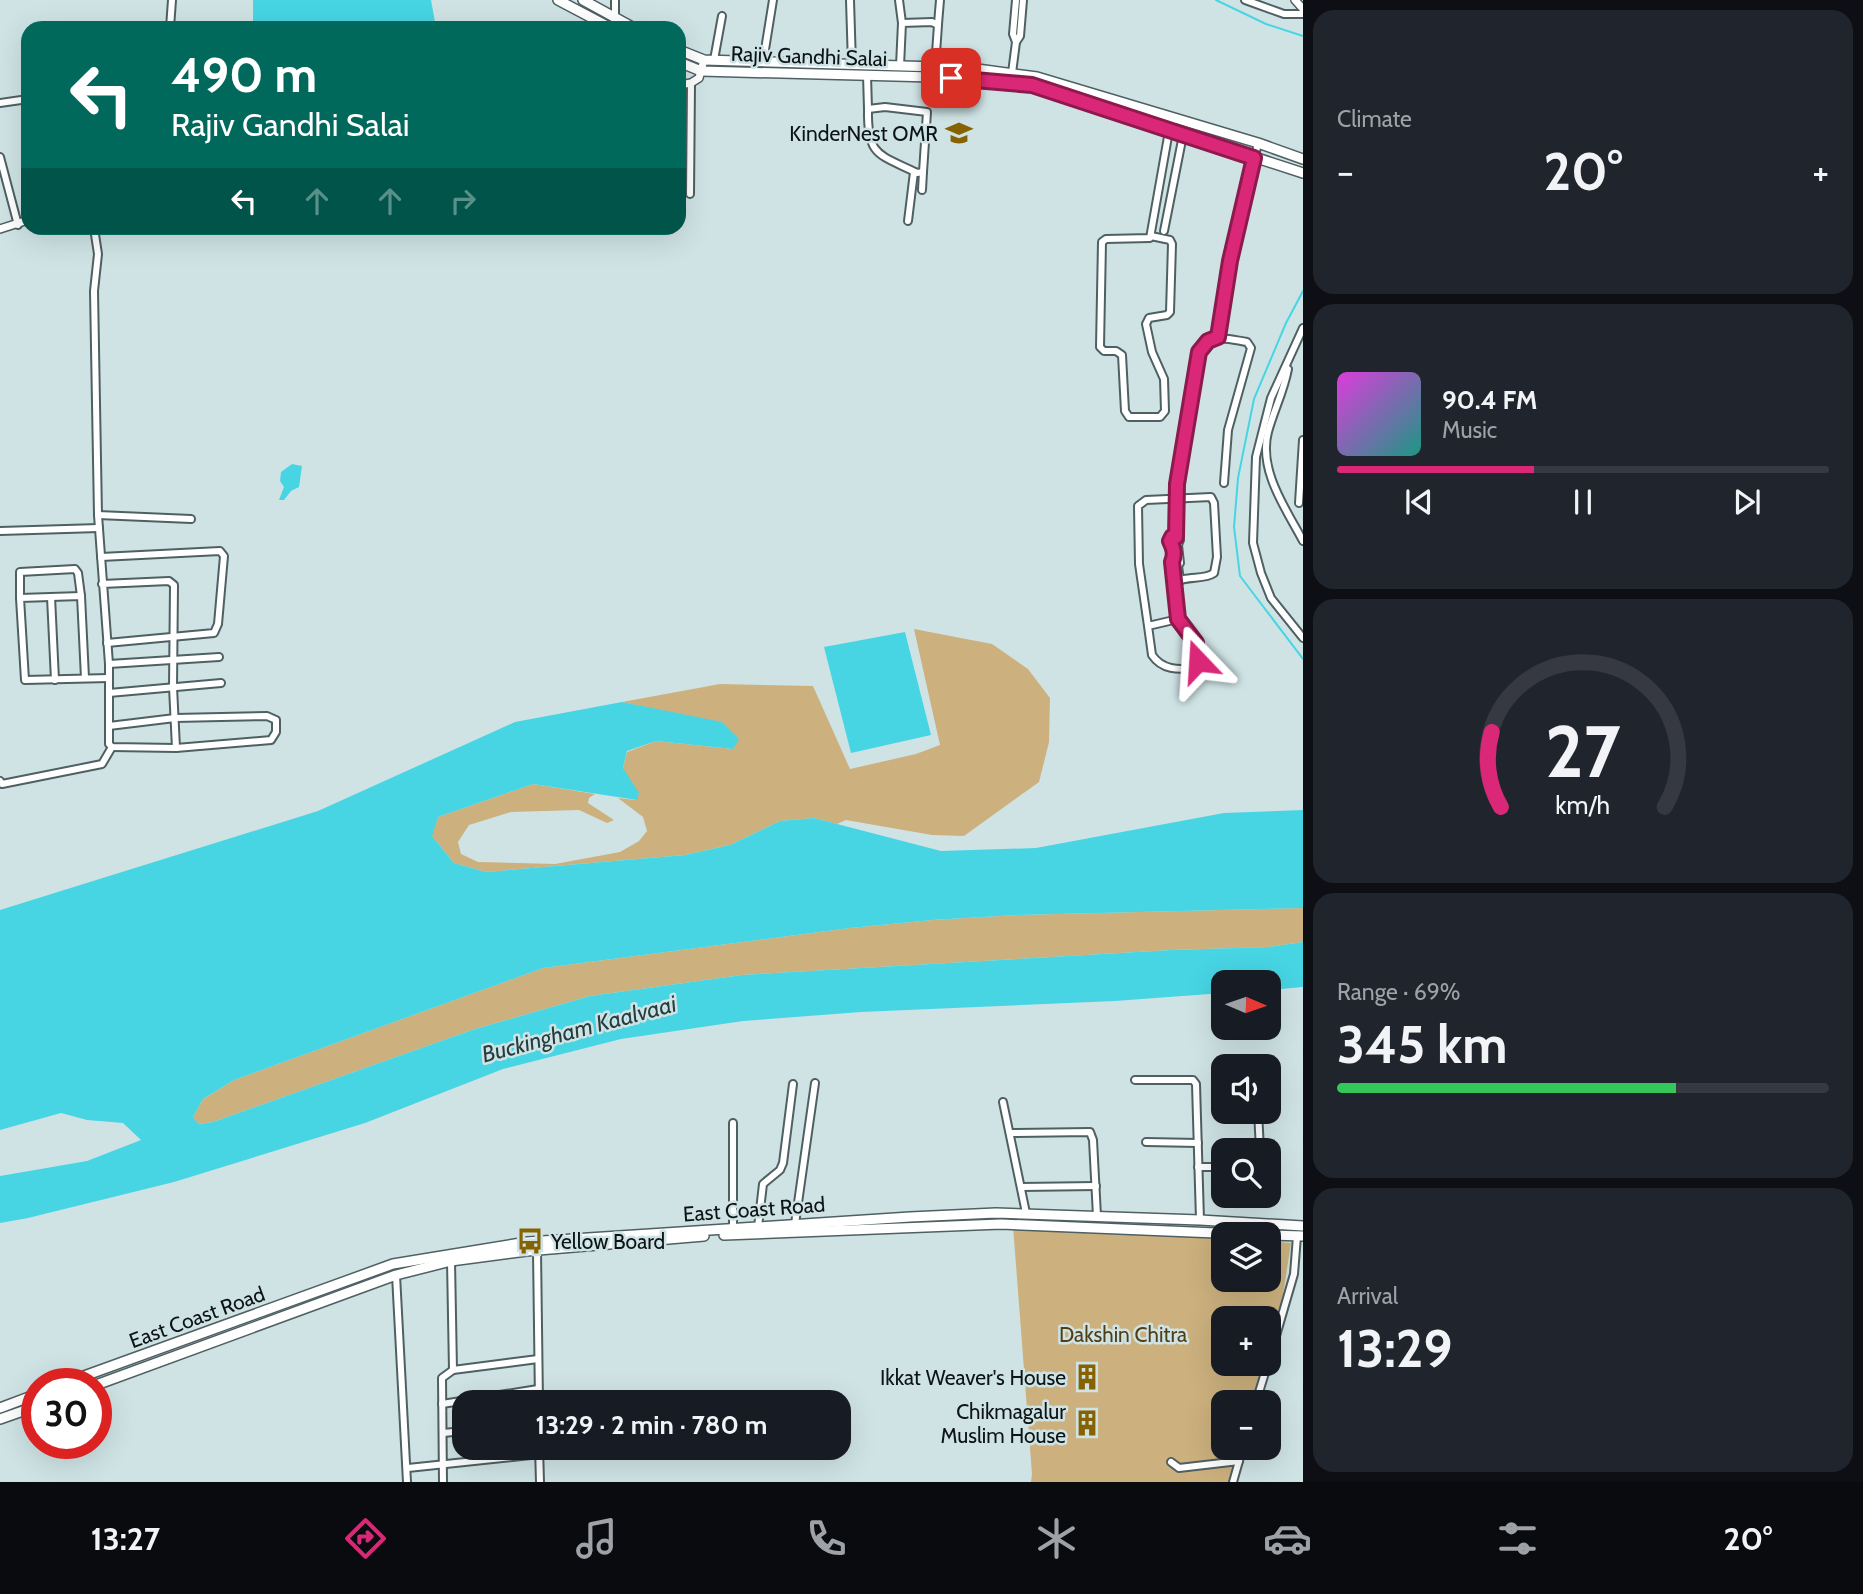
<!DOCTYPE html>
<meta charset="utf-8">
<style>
:root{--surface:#171b24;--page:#20242c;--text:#f1f3f6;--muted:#9ea1a6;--line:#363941;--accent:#db2777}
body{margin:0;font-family:Cabin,sans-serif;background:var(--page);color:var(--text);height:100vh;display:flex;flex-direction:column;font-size:26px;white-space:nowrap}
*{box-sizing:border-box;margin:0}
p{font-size:23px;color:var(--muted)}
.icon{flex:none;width:38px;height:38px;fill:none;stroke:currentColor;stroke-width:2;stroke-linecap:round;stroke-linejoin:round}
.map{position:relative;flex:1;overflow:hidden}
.panel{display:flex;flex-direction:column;gap:10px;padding:10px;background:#0d0f14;width:560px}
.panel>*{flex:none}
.banner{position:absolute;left:21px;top:21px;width:665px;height:214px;border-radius:21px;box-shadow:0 7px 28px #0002;background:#00695c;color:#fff;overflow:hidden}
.needle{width:46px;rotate:92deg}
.tools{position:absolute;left:1211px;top:970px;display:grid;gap:14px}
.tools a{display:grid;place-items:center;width:70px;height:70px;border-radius:14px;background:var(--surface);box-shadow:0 7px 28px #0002;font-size:35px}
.speed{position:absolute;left:21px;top:1368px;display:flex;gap:14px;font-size:35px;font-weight:700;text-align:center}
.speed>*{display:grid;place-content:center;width:91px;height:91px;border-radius:50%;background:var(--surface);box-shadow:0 7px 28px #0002;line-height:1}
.speed .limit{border:10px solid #d22;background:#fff;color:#111}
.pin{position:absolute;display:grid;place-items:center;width:60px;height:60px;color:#fff;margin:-30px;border-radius:14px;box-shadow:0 4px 10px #0006}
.me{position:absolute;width:77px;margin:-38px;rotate:340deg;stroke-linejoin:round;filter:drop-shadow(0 0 5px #0008)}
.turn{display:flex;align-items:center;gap:24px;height:147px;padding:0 35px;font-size:32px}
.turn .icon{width:91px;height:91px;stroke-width:2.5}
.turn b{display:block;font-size:49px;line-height:60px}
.lanes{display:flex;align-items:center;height:66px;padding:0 35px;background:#0003;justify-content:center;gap:35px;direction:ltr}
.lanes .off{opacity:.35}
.big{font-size:52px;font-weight:800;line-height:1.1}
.panel .card{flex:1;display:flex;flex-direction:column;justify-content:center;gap:10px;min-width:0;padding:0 24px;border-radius:21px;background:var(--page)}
.panel .dial{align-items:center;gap:0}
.dial svg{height:182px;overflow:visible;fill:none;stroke:var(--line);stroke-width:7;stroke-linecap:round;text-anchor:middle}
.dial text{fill:var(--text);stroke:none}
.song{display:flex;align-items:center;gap:21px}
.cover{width:84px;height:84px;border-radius:10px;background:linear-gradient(135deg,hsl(300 70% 55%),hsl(170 70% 35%))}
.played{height:7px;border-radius:4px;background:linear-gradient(90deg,var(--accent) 40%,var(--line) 40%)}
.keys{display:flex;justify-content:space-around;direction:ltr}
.heat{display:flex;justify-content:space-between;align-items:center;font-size:38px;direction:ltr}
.charge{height:10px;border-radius:5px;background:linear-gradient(90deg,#34c759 69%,var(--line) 0)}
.trip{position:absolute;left:452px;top:1390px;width:399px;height:70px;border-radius:21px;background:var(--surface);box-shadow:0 7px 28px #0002;font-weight:800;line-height:70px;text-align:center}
.menu{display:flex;height:112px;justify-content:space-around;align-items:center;background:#090b0e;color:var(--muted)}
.menu .icon{width:49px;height:49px}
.menu .active{color:var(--accent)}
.menu b{font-size:32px;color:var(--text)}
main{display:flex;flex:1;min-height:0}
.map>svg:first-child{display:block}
.green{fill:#ccb17e}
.water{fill:#47d5e3}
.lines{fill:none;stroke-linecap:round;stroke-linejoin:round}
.stream{stroke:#47d5e3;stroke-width:2}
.minor-casing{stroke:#4f6062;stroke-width:10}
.tertiary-casing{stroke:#4f6062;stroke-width:10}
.primary-casing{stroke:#4f6062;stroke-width:12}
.minor{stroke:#fff;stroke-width:6}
.tertiary{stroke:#fff;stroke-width:7}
.primary{stroke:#fff;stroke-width:9}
.route-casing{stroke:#8e194d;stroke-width:18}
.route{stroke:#db2777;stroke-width:12}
.labels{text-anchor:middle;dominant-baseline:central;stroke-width:5;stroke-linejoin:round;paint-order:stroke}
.street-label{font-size:21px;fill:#0d1415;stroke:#cfe3e5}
.poi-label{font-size:21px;fill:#0d1415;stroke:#cfe3e5;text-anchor:end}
.park-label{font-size:21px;fill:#503e17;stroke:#cfe3e5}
.water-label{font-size:23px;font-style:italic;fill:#253d3f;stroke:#cfe3e5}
</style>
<main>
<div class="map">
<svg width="1303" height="1482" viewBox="0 0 1303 1482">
<rect width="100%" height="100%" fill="#cfe3e5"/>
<g class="green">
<path d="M914 629 992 644 1028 669 1050 698 1049 742 1039 782 964 836 932 835 846 820 837 824 814 818 780 821 730 845 685 855 486 872 454 863 431 835 438 817 533 784 595 794 589 798 588 803 614 820 607 823 579 810 511 812 469 825 458 842 461 854 478 862 555 864 620 852 639 841 647 831 643 817 618 798 636 800 623 768 627 752 656 741 733 749 663 711 622 702 720 684 813 686 850 769 916 754 940 745Z"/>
<path d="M1303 908V942L1269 947 1172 950 742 975 590 996 472 1030 213 1122 199 1124 193 1117 203 1099 234 1080 543 968 850 928 932 920 1017 915Z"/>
<path d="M1013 1226 1223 1237V1279H1269V1241L1291 1243 1283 1295 1269 1346V1318H1223V1363H1264L1253 1402H1223V1447H1240L1230 1482H1031L1032 1474Z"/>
</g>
<g class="water">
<path d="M253 0H431L436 28H253Z"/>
<path d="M292 464 302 466 299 487 291 491 284 500H279L284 487 280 481 281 472Z"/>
<path d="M905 632 931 735 851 753 824 647Z"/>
<path d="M622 702 722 722 739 739 733 749 656 741 627 751 623 768 639 793 637 800 533 784 438 817 432 836 454 863 486 872 685 855 730 845 780 821 814 818 941 851 1036 848 1224 813 1303 810V908L1017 915 932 920 850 928 543 968 234 1080 203 1099 193 1117 199 1124 213 1122 472 1030 590 996 742 975 1172 950 1269 947 1303 942V987L1269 990V982H1223V993L1115 1001 861 1012 743 1021 621 1039 503 1069 365 1123 174 1182 28 1218 0 1223V1176L87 1161 141 1140 123 1123 87 1120 61 1113 0 1130V910L318 811 515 722Z"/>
</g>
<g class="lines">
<g class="stream">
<path d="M1216 0 1266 24 1303 36"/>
<path d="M1303 291 1286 323 1254 399 1238 478 1234 527 1240 576 1303 659"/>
</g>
<g class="minor-casing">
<g id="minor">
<path d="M850 0 852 64"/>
<path d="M899 0 902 23"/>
<path d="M1016 0 1013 34 1016 42"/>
<path d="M1245 0 1284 14H1303"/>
<path d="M615 18V0"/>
<path d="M938 24 940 0"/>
<path d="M170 28 172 0"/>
<path d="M714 60 722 16"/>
<path d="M763 62 773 0"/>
<path d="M900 66 902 23 932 22 938 25 935 67"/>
<path d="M1012 73 1016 42 1020 36 1023 0"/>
<path d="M867 75 868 109"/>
<path d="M0 103 28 99"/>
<path d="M885 107 927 112 923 172 917 173C879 154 867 157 868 109Z"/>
<path d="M0 157 18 225"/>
<path d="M922 190 923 172"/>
<path d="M690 194 691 83"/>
<path d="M908 221 914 172"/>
<path d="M94 228 98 254 94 291 98 515 109 664V744L112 747 176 748 173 687 174 585 169 581 102 584"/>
<path d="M1164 231 1183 135"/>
<path d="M1151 236 1170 240 1172 244 1170 312 1167 315 1149 318 1146 324 1152 352 1164 379 1165 411 1160 417H1129L1125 411 1122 355 1116 351H1104L1100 347 1102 242 1106 239 1150 238 1169 131 1174 118"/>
<path d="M1303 328 1271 398 1256 457 1253 543 1261 573 1271 598 1303 638"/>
<path d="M1218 337 1230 261 1258 143"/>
<path d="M1288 369C1284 391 1274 410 1268 432 1258 470 1286 509 1303 541"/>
<path d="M1299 503 1303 440"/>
<path d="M98 515 191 519"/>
<path d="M0 531 99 528"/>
<path d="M1176 536 1172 537 1170 541 1172 545H1178"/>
<path d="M101 557 220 551 224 556 218 624 214 633 107 643"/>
<path d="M1173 565 1175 582"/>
<path d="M1180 580 1178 566 1180 563 1178 545 1180 540 1176 536V524L1178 521 1176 517 1177 484 1199 352C1211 332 1228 339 1247 342L1251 348 1228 430 1224 483"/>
<path d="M51 597 55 680"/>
<path d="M20 598V572L75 569 78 573 81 596"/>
<path d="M1148 626 1139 564 1138 506 1146 500 1211 497 1214 503 1217 557 1214 573C1203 581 1184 574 1175 584L1178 619 1196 643 1198 664 1195 668C1178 670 1162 670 1152 655L1148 626 1178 619"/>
<path d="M109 664 219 657"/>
<path d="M85 678 81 596 20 598 25 680 109 678"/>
<path d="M109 693 221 683"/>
<path d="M109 726 175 718 267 716 276 720V732L271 740 176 748"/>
<path d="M0 781 2 784 102 764 112 747"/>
<path d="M1135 1080H1193L1196 1084 1200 1220"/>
<path d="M1003 1102 1026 1213"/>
<path d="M1258 1111 1260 1150"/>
<path d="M1011 1133 1090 1132 1093 1140 1097 1216"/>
<path d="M1146 1142 1198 1143"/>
<path d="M1198 1167H1223"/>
<path d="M1021 1187 1096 1186"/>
<path d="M795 1224 815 1083"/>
<path d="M758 1227 763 1184 780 1170 783 1163 793 1084"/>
<path d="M733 1228V1123"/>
<path d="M537 1251 539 1402"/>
<path d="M451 1261 453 1370"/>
<path d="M396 1275 407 1482"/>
<path d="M1269 1360 1294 1274 1297 1236"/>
<path d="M1256 1402 1268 1363"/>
<path d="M442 1404 538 1389"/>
<path d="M443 1433 464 1431"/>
<path d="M539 1447 540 1482"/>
<path d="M1171 1462 1179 1468 1239 1461"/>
<path d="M408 1468 540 1454"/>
<path d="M443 1482 442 1378 453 1370 538 1359"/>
<path d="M1233 1482 1243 1447"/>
</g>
</g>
<g class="tertiary-casing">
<g id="tertiary">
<path d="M1295 0 1303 9"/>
<path d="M679 85 691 83 699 78 704 60"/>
<path d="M0 229 28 220"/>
</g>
</g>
<g class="primary-casing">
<g id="primary">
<path d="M558 0 611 28"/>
<path d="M583 0 634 28"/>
<path d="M679 50 704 60 970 68 1037 77 1258 143 1303 159"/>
<path d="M679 62 701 71 970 78 1033 85 1303 173"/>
<path d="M724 1235 1001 1224 1240 1234"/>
<path d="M1269 1235 1303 1236"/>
<path d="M62 1384 393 1264 527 1242 910 1217 996 1213 1200 1220 1303 1226"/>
<path d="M96 1385 396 1275 451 1261 527 1251 704 1236"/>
<path d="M0 1408 37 1394"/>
<path d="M0 1419 37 1406"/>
</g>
</g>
<use href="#minor" class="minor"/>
<use href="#tertiary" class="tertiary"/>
<use href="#primary" class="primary"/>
</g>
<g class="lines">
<g class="route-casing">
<path id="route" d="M951 78 1032 85 1254 158 1230 261 1218 337 1208 341 1199 352 1177 484 1176 537H1172L1170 541C1174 549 1175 554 1172 562L1178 619 1196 643 1198 661"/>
</g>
<use href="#route" class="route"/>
</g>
<defs>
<g id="school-bare" transform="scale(2.1)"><path d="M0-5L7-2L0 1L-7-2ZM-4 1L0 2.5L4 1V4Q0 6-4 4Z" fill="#876200" stroke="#cfe3e5" stroke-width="2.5" paint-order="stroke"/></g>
<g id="bus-bare" transform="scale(2.1)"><path d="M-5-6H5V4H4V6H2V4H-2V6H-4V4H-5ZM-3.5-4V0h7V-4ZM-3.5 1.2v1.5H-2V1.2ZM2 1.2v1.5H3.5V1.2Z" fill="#876200" stroke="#cfe3e5" stroke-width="2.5" paint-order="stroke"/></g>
<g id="building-bare" transform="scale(2.1)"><path d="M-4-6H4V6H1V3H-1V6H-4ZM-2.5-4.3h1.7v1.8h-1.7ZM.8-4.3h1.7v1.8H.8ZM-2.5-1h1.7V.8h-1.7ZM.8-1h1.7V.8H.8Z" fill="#876200" stroke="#cfe3e5" stroke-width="2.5" paint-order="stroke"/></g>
</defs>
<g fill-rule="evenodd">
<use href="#school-bare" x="959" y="133"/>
<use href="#bus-bare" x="530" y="1241"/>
<use href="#building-bare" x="1087" y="1377"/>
<use href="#building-bare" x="1087" y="1423"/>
</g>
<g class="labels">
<g class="street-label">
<text transform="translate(809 56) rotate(2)">Rajiv Gandhi Salai</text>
<text transform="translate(754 1209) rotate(-4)">East Coast Road</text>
<text transform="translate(197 1317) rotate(-20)">East Coast Road</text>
</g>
<g class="poi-label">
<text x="938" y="133">KinderNest OMR</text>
<text x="551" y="1241" text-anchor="start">Yellow Board</text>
<text x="1066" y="1377">Ikkat Weaver's House</text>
<text x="1066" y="1411">Chikmagalur<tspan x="1066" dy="24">Muslim House</tspan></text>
</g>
<g class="park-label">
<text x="1123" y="1334">Dakshin Chitra</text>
</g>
<g class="water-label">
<text transform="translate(579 1029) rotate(-15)">Buckingham Kaalvaai</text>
</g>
</g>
</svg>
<div class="tools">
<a><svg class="needle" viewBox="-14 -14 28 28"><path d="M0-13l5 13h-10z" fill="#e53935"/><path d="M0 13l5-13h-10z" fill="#9ea1a6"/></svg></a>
<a><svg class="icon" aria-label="sound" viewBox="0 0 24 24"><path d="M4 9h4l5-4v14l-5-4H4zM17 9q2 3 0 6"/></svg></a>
<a><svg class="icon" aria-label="search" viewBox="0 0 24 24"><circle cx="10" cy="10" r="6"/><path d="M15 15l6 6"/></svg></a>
<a><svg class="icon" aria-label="layers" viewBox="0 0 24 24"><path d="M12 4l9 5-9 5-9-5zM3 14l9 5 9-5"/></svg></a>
<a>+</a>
<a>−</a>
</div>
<div class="speed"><div class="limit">30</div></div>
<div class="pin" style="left:951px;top:78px;background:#d93025"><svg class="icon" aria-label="arrive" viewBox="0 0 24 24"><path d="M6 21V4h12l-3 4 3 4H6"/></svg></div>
<svg class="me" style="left:1198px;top:661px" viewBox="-20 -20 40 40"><path d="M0-17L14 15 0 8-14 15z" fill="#db2777" stroke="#fff" stroke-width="4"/></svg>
<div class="trip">13:29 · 2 min · 780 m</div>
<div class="banner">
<div class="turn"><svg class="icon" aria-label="left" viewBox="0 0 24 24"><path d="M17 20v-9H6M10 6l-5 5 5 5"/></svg><div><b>490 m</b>Rajiv Gandhi Salai</div></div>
<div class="lanes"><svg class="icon" aria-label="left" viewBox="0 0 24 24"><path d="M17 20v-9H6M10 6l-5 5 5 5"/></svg><svg class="icon off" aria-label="ahead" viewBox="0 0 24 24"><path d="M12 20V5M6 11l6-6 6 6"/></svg><svg class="icon off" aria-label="ahead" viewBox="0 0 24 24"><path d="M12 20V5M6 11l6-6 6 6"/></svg><svg class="icon off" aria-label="right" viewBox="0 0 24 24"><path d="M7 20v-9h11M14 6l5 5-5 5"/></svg></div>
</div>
</div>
<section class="panel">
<div class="card"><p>Climate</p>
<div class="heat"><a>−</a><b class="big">20°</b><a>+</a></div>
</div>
<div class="card">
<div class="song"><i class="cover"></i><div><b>90.4 FM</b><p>Music</p></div></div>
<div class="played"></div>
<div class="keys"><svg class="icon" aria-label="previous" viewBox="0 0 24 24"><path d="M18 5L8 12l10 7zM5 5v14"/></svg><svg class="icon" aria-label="pause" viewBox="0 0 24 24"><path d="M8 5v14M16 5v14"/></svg><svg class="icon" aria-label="next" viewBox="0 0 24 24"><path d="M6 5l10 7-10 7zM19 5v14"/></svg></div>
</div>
<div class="card dial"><svg viewBox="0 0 100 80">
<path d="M14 69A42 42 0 1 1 86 69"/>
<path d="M14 69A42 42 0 0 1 10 36" stroke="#db2777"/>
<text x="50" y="56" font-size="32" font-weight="700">27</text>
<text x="50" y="72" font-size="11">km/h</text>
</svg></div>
<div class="card"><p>Range · 69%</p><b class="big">345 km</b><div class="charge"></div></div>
<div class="card"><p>Arrival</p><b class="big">13:29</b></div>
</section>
</main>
<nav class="menu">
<b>13:27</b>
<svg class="icon active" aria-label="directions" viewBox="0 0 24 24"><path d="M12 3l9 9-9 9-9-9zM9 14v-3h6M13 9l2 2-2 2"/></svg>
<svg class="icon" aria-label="music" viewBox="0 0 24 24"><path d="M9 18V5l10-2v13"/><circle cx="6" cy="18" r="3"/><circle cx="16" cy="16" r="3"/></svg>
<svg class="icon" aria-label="phone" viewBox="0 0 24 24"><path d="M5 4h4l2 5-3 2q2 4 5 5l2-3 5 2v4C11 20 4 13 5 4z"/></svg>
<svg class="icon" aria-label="climate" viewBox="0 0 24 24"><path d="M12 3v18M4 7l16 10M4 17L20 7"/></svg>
<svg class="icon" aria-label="car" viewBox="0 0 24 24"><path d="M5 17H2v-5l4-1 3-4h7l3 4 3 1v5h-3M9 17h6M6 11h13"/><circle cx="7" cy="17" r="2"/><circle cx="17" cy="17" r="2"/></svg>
<svg class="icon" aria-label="filters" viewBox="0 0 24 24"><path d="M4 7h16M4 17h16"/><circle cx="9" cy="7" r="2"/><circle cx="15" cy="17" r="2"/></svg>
<b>20°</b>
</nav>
